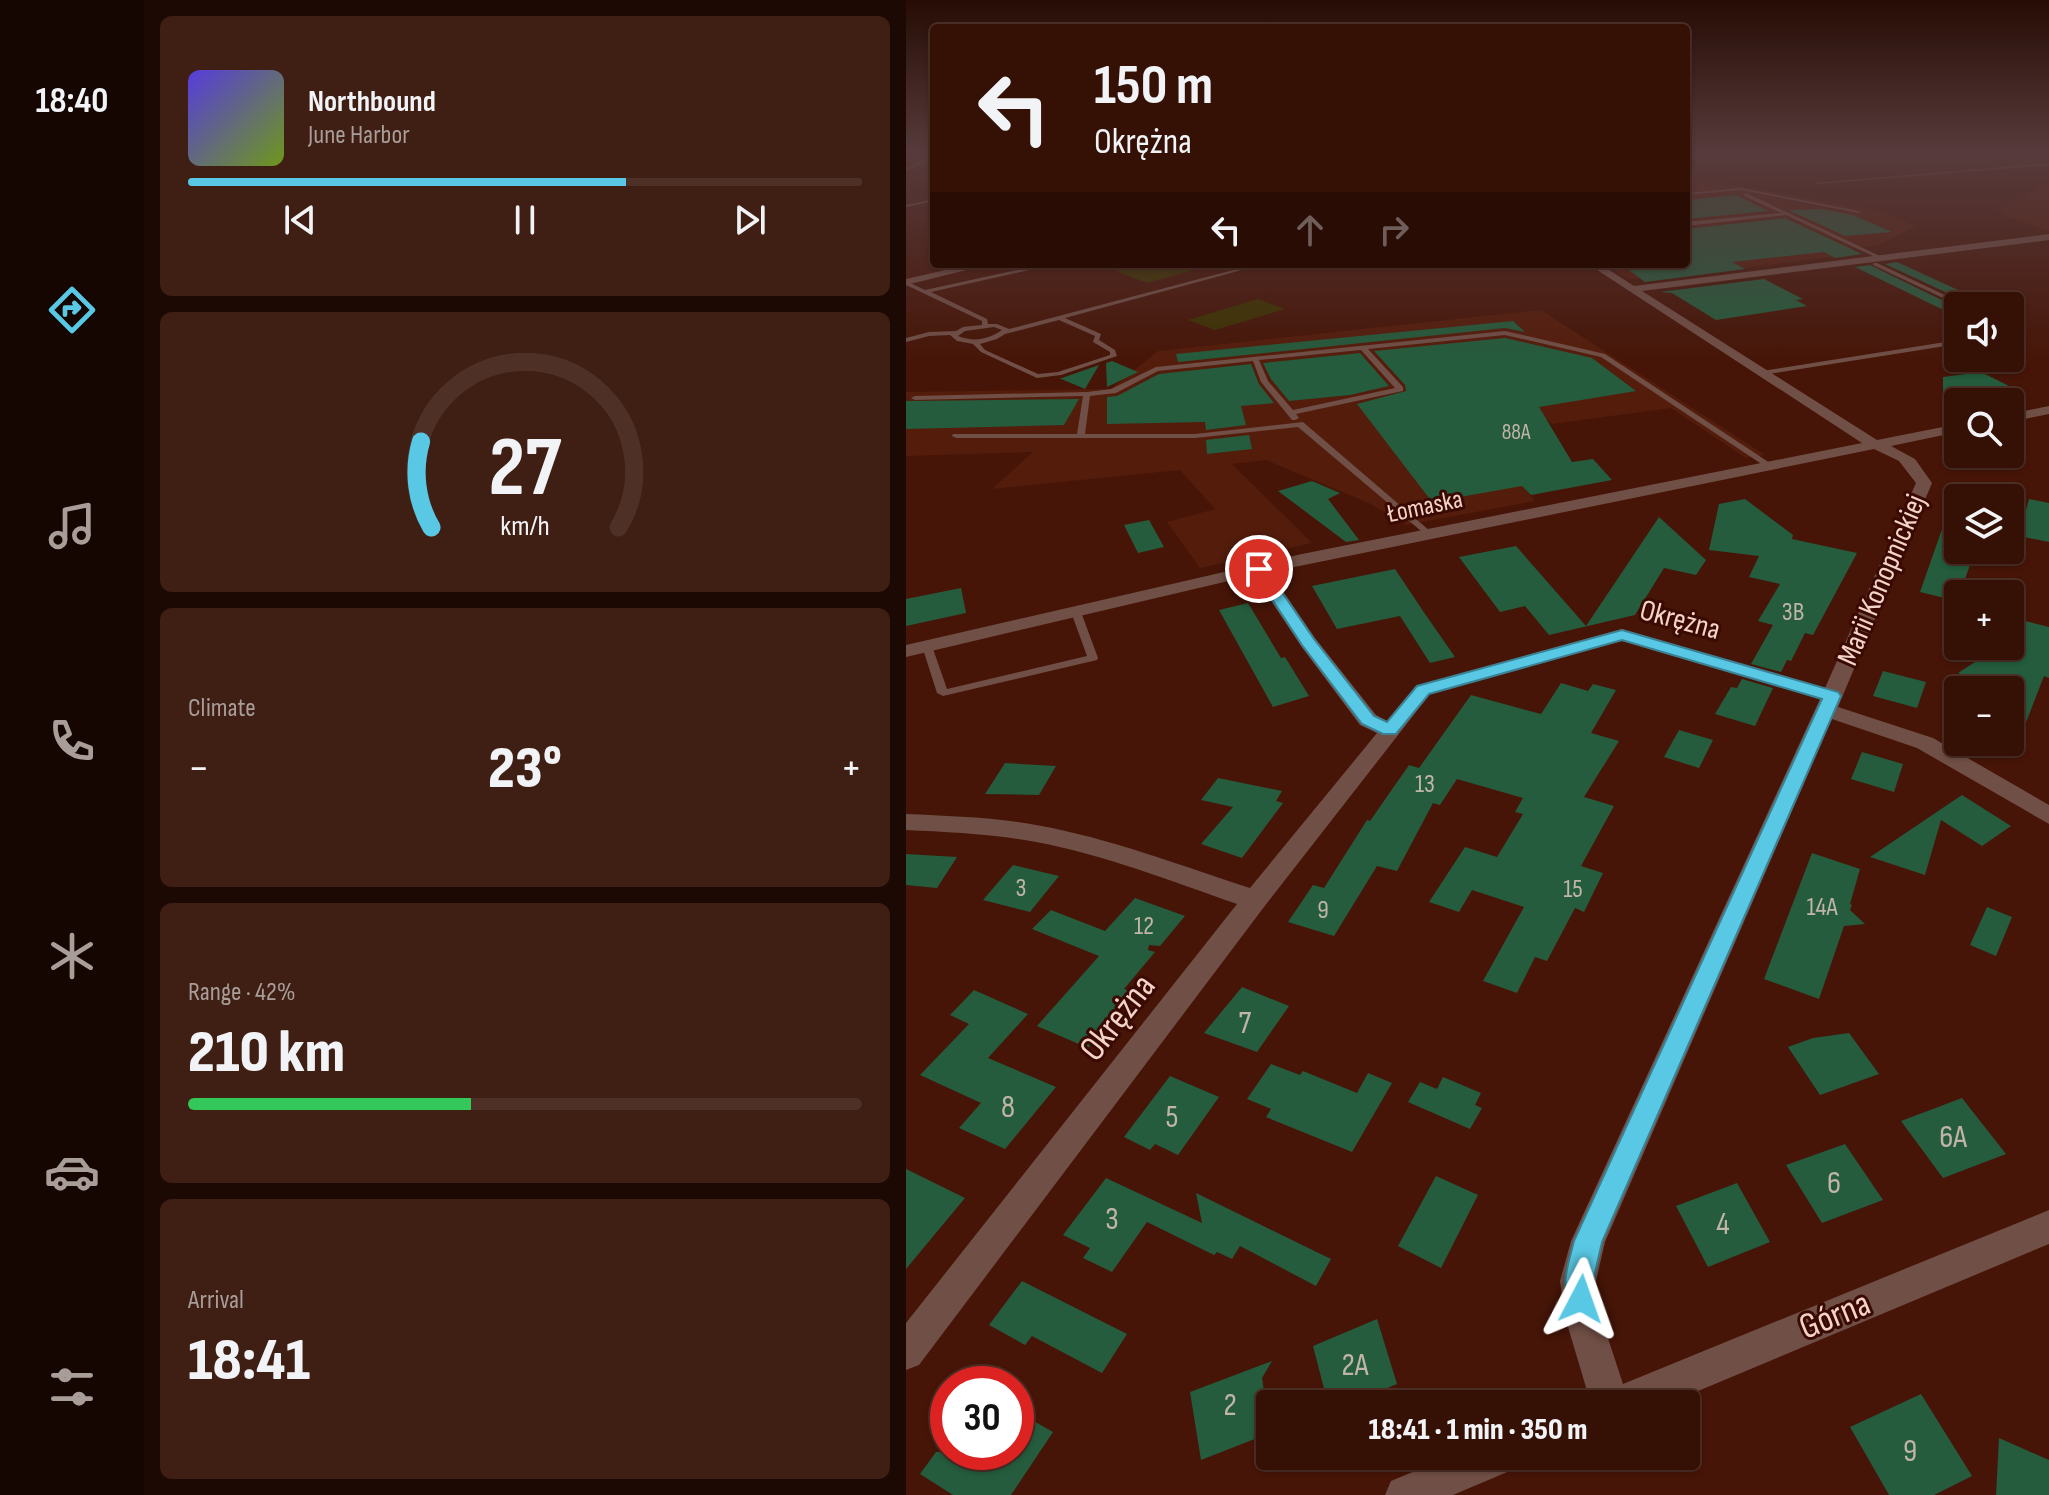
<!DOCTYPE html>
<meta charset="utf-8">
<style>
:root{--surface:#341005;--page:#3f1e13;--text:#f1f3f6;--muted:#a99d9a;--line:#4e3027;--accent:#59c8e4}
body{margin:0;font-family:"Sofia Sans Condensed",sans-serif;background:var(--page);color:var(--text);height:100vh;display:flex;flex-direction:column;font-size:30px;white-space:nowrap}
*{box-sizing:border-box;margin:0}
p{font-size:26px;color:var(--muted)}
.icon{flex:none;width:44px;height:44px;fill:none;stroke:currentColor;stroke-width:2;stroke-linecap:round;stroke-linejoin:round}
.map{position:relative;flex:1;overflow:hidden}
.drawer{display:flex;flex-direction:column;gap:16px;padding:16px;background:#1d0903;width:762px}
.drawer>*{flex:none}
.guide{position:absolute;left:24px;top:24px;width:760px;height:244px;border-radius:8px;box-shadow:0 2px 6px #0004,0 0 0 2px var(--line);background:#341005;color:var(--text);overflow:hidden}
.tools{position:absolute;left:1038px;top:292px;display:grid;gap:16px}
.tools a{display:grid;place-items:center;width:80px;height:80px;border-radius:8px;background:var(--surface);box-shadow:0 2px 6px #0004,0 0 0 2px var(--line);font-size:40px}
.speed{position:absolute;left:24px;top:1366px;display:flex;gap:16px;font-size:40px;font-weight:700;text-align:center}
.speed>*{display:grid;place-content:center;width:104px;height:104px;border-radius:50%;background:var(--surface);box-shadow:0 2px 6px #0004,0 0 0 2px var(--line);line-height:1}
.speed .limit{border:12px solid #d22;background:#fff;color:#111}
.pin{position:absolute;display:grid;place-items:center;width:68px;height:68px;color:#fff;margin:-34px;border:4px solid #fff;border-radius:50%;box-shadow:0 2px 8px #0007}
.me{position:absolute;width:88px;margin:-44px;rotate:4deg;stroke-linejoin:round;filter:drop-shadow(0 0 6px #0008)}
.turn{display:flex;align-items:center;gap:28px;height:168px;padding:0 32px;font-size:36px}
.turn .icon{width:104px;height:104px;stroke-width:2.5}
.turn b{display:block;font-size:56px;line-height:68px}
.lanes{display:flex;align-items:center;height:76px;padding:0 32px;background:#0003;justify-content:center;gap:40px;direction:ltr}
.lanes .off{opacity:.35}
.big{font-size:60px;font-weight:800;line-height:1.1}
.drawer .tile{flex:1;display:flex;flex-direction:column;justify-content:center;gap:12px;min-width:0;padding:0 28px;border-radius:12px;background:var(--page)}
.drawer .dial{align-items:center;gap:0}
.dial svg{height:208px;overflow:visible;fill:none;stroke:var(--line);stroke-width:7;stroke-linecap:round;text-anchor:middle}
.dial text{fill:var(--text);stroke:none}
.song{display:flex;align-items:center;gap:24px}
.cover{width:96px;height:96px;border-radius:12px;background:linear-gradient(135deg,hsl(250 70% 55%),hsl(80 70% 35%))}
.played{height:8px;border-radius:4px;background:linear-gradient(90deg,var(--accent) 65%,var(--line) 65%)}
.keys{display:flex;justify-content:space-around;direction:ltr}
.heat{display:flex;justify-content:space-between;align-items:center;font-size:44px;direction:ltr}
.charge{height:12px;border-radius:6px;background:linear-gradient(90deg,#34c759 42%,var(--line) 0)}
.trip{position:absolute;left:350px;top:1390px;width:444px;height:80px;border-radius:8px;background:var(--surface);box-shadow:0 2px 6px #0004,0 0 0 2px var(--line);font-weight:800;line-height:80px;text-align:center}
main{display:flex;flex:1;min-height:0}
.tab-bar{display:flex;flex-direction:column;width:144px;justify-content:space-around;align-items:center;background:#150602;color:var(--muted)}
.tab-bar .icon{width:56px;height:56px}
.tab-bar .on{color:var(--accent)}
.tab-bar b{font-size:36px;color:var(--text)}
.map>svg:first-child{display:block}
.built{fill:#541c0b}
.green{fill:#3c3200}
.building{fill:#245c3d}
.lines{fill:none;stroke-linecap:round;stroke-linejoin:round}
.service{fill:#704f46;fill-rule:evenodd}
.minor{fill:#704f46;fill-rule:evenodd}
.route{fill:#59c8e4;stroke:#3a8294;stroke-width:2}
.labels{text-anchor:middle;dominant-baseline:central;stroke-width:6;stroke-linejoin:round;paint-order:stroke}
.far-number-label{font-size:22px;fill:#c0b5a7}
.far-street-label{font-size:26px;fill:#f4d3ca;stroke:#3a0a00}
.number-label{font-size:26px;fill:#c0b5a7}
.street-label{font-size:30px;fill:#f4d3ca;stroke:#3a0a00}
.near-number-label{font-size:32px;fill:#c0b5a7}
.near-street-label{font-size:36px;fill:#f4d3ca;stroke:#3a0a00}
</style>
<main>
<nav class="tab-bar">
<b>18:40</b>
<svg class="icon on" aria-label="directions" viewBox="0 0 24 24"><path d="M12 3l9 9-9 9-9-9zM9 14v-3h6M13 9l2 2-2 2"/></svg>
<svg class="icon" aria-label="music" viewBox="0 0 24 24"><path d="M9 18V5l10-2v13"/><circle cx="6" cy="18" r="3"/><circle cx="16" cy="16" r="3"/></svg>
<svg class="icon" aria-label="phone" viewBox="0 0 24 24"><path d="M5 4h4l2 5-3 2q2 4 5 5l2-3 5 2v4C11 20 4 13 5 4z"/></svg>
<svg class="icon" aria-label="climate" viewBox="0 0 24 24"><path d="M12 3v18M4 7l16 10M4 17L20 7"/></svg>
<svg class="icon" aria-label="car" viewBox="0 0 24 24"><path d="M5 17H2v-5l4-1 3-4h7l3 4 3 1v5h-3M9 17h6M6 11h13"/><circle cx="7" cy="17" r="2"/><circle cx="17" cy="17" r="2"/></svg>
<svg class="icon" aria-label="filters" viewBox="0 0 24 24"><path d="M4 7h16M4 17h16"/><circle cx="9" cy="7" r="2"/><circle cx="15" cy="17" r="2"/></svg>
</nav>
<section class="drawer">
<div class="tile">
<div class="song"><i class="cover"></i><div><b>Northbound</b><p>June Harbor</p></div></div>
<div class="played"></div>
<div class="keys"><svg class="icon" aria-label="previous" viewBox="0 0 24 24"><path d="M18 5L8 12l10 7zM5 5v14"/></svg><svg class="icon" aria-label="pause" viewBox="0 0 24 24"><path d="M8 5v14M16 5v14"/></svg><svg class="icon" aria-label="next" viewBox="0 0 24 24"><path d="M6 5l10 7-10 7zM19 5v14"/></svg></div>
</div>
<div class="tile dial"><svg viewBox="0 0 100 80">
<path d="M14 69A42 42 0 1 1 86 69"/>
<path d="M14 69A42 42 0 0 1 10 36" stroke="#59c8e4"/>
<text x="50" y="56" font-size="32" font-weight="700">27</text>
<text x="50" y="72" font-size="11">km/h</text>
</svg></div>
<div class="tile"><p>Climate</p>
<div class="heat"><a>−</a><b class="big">23°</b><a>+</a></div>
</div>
<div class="tile"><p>Range · 42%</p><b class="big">210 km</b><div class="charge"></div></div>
<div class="tile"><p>Arrival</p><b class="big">18:41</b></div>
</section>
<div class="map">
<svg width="1143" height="1495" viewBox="0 0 1143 1495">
<rect width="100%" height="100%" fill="#461507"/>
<g class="built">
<path d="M780 177 974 211 1010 226 971 246 947 248 949 254 831 269 723 279 697 264H780Z"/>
<path d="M1143 182V231L1089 212Z"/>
<path d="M635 310 859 455 840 458 765 408 646 424 638 417 618 488 629 501 500 525 465 504 360 460 326 464 406 543 294 568 261 522 309 509 274 470 86 489 127 452 0 456V392L205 389 252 351Z"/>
</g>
<g class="green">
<path d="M238 264H310L241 283 210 271Z"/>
<path d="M352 299 379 309 309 330 282 320Z"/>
</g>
<g class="building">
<path d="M830 195 863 211 780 219V200Z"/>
<path d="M916 209 947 215 986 232 939 236 882 210Z"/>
<path d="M879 218 956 254 929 258 918 252 826 262 839 269 739 282 715 264H780V229Z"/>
<path d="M991 262 1052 290V298L979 264Z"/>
<path d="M964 265 1052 308V317L949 267Z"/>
<path d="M858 279 897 299 890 300 901 306 810 320 766 293 754 292Z"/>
<path d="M607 321 619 332 599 328 272 362 270 354Z"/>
<path d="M599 338 686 358 730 391 633 407 666 462 687 459 706 480 625 495 616 486 526 502 451 404 500 391 499 385 468 351Z"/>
<path d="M454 353 483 386 444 395 383 401 365 379 357 363Z"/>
<path d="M206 361 232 372 201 387 200 363Z"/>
<path d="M345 364 353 384 368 403 335 406 340 425 300 430 299 422 201 424V397L211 396 253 374Z"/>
<path d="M193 365 179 389 153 378H156Z"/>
<path d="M1075 372 1111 390 1050 401 1037 394V377Z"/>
<path d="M173 399 158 425 0 429V401Z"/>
<path d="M343 435 346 449 301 454 300 440Z"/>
<path d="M406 481 434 493 422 499 453 540 440 542 372 491Z"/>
<path d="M1048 495 1052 496V550L1068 554 1051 601 1014 592Z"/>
<path d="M839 499 887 535 886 539 951 553 907 635 899 633 885 661 881 660 875 672 845 664 867 625 852 621 874 584 843 577 853 556 803 550 813 504Z"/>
<path d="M1123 499 1143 503V542L1113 536Z"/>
<path d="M753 517 800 560 790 575 758 568 729 615 643 635 619 606 594 612 553 557 610 546 680 626Z"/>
<path d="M243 520 258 547 232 553 218 525Z"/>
<path d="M489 569 517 611 549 657 524 663 494 616 431 629 406 586Z"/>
<path d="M55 588 60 613 0 626V599Z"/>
<path d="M342 603 375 658 379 657 403 696 367 707 313 610Z"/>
<path d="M1104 617 1143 627V678L1138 676 1106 758 1104 690 1052 673 1080 655 1104 661Z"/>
<path d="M977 671 1020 682 1011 708 967 696Z"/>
<path d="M836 679 867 688 849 726 809 714 825 687 831 688Z"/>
<path d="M655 683 682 691 687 684 710 690 685 733 713 741 678 797 708 806 675 866 697 873 678 912 669 908 641 961 629 957 611 993 577 981 618 907 566 890 553 912 523 902 559 847 591 857 617 814 609 812 617 798 551 779 534 805 527 803 491 871 471 866 428 936 382 922 407 885 418 888 461 820 464 821 503 765 513 768 565 695 635 714Z"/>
<path d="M773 730 807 740 793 768 758 757Z"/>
<path d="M956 752 997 764 988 792 945 779Z"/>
<path d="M99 763 150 766 133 795 79 794Z"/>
<path d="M312 778 376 791 370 801 377 803 336 858 295 844 327 807 295 800Z"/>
<path d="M1056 795 1105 826 1076 846 1035 820 1019 875 964 857Z"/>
<path d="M906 853 954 869 944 904 946 905 944 910 959 924 938 926 913 999 858 979Z"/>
<path d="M0 854 51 857 31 888 0 885Z"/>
<path d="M107 865 153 876 124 912 77 900Z"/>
<path d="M229 898 279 916 254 946 243 945 242 950 249 952 218 989 227 992 182 1048 131 1026 193 956 126 929 145 910 199 931Z"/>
<path d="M1081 907 1106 917 1090 956 1064 945Z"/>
<path d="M336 987 383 1006 351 1052 298 1033Z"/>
<path d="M68 990 122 1014 82 1058 150 1087 99 1149 53 1128 75 1103 14 1075 63 1024 44 1015Z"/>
<path d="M943 1033 973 1074 914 1095 882 1047 907 1038Z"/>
<path d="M365 1064 394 1075 397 1071 451 1093 462 1073 486 1083 446 1152 360 1117 365 1109 341 1099Z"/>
<path d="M264 1076 313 1097 272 1155 249 1144 244 1150 218 1137Z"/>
<path d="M537 1077 575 1093 569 1105 576 1108 564 1129 502 1102 514 1082 531 1089Z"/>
<path d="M1056 1098 1100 1154 1037 1178 995 1121Z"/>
<path d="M939 1144 977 1200 916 1223 880 1165Z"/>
<path d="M0 1169 59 1198 0 1269Z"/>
<path d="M530 1176 572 1195 535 1268 492 1246Z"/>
<path d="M200 1178 296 1223 290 1193 425 1259 410 1286 334 1246 326 1259 311 1252 308 1255 241 1222 206 1272 177 1258 184 1248 157 1235Z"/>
<path d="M831 1183 864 1242 802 1267 770 1206Z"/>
<path d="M116 1281 221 1334 196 1373 126 1336 119 1345 83 1325Z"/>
<path d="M471 1319 491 1384 443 1404H422L407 1346Z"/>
<path d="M366 1361 356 1378 364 1433 295 1460 284 1392Z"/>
<path d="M1015 1394 1066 1476 1028 1495H983L944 1427Z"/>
<path d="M110 1411 147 1432 105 1495H47L14 1474 30 1452H110Z"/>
<path d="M1093 1438 1143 1460V1495H1090Z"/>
</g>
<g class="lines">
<g class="service">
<path d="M28 155V158L0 171V168Z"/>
<path d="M1143 163V165L911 184 909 183Z"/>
<path d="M835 188 953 211 955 212 953 213 835 190 780 195V193Z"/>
<path d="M838 194H842L974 256 969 257 880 215 780 226V222L875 213 838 196Z"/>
<path d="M28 199V201L0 207V205Z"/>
<path d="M967 263H971L1062 306H1054L967 265Z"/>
<path d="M139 264H150L25 292 81 319 82 324H91L103 329 331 269 336 270 159 318 195 334 193 340 209 350 211 356 155 375 131 378 75 352 67 344 51 341 44 335 23 336 0 342V338L23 332 50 331 57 327 76 325V321L0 285V281L19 290ZM153 320 189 336 187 342 204 352V355L152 372 132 374 79 350 74 344 91 339 99 334ZM88 327 96 330C82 340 67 342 52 336L59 331Z"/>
<path d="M1104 326 1111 332 1104 338Z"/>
<path d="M599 331 699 354 867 465 860 467 695 357 599 335 462 349 497 387V391L390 414 393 418 389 420H386L355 382 347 361 252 371 210 393 184 396 179 434H289L397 422 524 531 526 533 521 536 392 427 289 438H50L46 436 47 434H171L177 396 9 400 5 398 9 396 181 392 205 389 250 367ZM455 350 489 388 387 410 362 381 353 360Z"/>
<path d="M1052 340V344L856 375 852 373 856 371Z"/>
<path d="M170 609 175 612 192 658 191 660 37 696 31 693 16 646 17 644 21 643 26 646 41 689 181 656 165 612Z"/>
</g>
<g class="minor">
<path d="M1143 234V240L736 291 971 440 1052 424V432L985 446 1009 459 1026 483 932 707 1027 738 1143 805V824L1011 748 926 719 699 1242 690 1281 695 1317 717 1384 1143 1210V1244L761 1404H685L659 1317 654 1281 665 1241 914 699 716 641 524 694 358 907 13 1365 0 1370V1323L331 904C265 881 199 855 130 842 87 834 43 832 0 830V814C43 816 87 817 130 825 203 838 273 865 344 888L471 733 454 725 395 646 348 575 0 657V645L396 554 956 443 682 264H694L728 286ZM968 449 993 461 1010 483 919 688 716 629 510 686 481 721 470 715 409 638 364 572Z"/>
<path d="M66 264H85L0 285V279Z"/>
<path d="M1143 406V414L1104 422V414Z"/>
<path d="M545 1456H612L606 1470 547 1495H479L485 1481Z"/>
</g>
</g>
<linearGradient id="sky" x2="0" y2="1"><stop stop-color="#260c04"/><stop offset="0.42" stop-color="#573b3c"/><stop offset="1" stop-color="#573b3c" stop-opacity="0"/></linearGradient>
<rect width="1143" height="362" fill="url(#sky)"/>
<path class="route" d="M353 564 358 566 408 639 468 716 481 722 511 686 716 630 932 692 935 696 696 1242 687 1281 689 1299 685 1310 675 1314 664 1310C654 1285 662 1265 668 1241L916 699 716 640 523 694 490 734H477L456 724 396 645 346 569Z"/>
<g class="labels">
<g class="far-number-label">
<text x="610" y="432">88A</text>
</g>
<g class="far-street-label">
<text transform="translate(519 507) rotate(-12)">Łomaska</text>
</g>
<g class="number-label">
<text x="887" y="612">3B</text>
<text x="519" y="784">13</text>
<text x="115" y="888">3</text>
<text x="667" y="889">15</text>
<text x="916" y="907">14A</text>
<text x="417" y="910">9</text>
<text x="238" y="926">12</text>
</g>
<g class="street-label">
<text transform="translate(976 580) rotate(-67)">Marii Konopnickiej</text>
<text transform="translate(774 620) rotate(15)">Okrężna</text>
</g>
<g class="near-number-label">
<text x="339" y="1023">7</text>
<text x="102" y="1107">8</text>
<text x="266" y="1117">5</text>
<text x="1047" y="1137">6A</text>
<text x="928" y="1183">6</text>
<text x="206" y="1219">3</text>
<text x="817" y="1224">4</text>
<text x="449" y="1365">2A</text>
<text x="324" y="1405">2</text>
<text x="1004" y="1451">9</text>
</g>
<g class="near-street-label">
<text transform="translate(212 1018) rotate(-52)">Okrężna</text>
<text transform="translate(929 1316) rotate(-22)">Górna</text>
</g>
</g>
</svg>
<div class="tools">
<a><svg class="icon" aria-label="sound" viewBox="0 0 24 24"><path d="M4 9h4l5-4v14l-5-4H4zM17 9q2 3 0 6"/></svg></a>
<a><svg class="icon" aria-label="search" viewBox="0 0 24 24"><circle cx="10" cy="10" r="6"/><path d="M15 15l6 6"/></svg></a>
<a><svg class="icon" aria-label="layers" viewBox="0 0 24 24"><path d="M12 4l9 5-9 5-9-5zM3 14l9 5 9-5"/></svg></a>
<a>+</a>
<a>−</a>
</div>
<div class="speed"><div class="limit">30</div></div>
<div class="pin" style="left:353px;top:569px;background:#d93025"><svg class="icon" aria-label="arrive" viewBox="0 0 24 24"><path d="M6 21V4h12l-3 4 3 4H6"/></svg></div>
<svg class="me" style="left:675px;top:1299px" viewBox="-20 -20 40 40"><path d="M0-17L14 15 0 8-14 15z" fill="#59c8e4" stroke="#fff" stroke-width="4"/></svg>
<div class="trip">18:41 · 1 min · 350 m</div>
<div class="guide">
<div class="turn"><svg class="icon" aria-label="left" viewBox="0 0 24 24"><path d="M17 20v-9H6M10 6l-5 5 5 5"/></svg><div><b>150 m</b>Okrężna</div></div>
<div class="lanes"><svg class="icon" aria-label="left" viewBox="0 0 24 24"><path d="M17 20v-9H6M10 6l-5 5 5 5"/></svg><svg class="icon off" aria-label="ahead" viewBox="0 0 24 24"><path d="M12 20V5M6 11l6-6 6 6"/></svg><svg class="icon off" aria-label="right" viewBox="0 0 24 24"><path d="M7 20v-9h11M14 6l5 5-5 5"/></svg></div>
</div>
</div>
</main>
